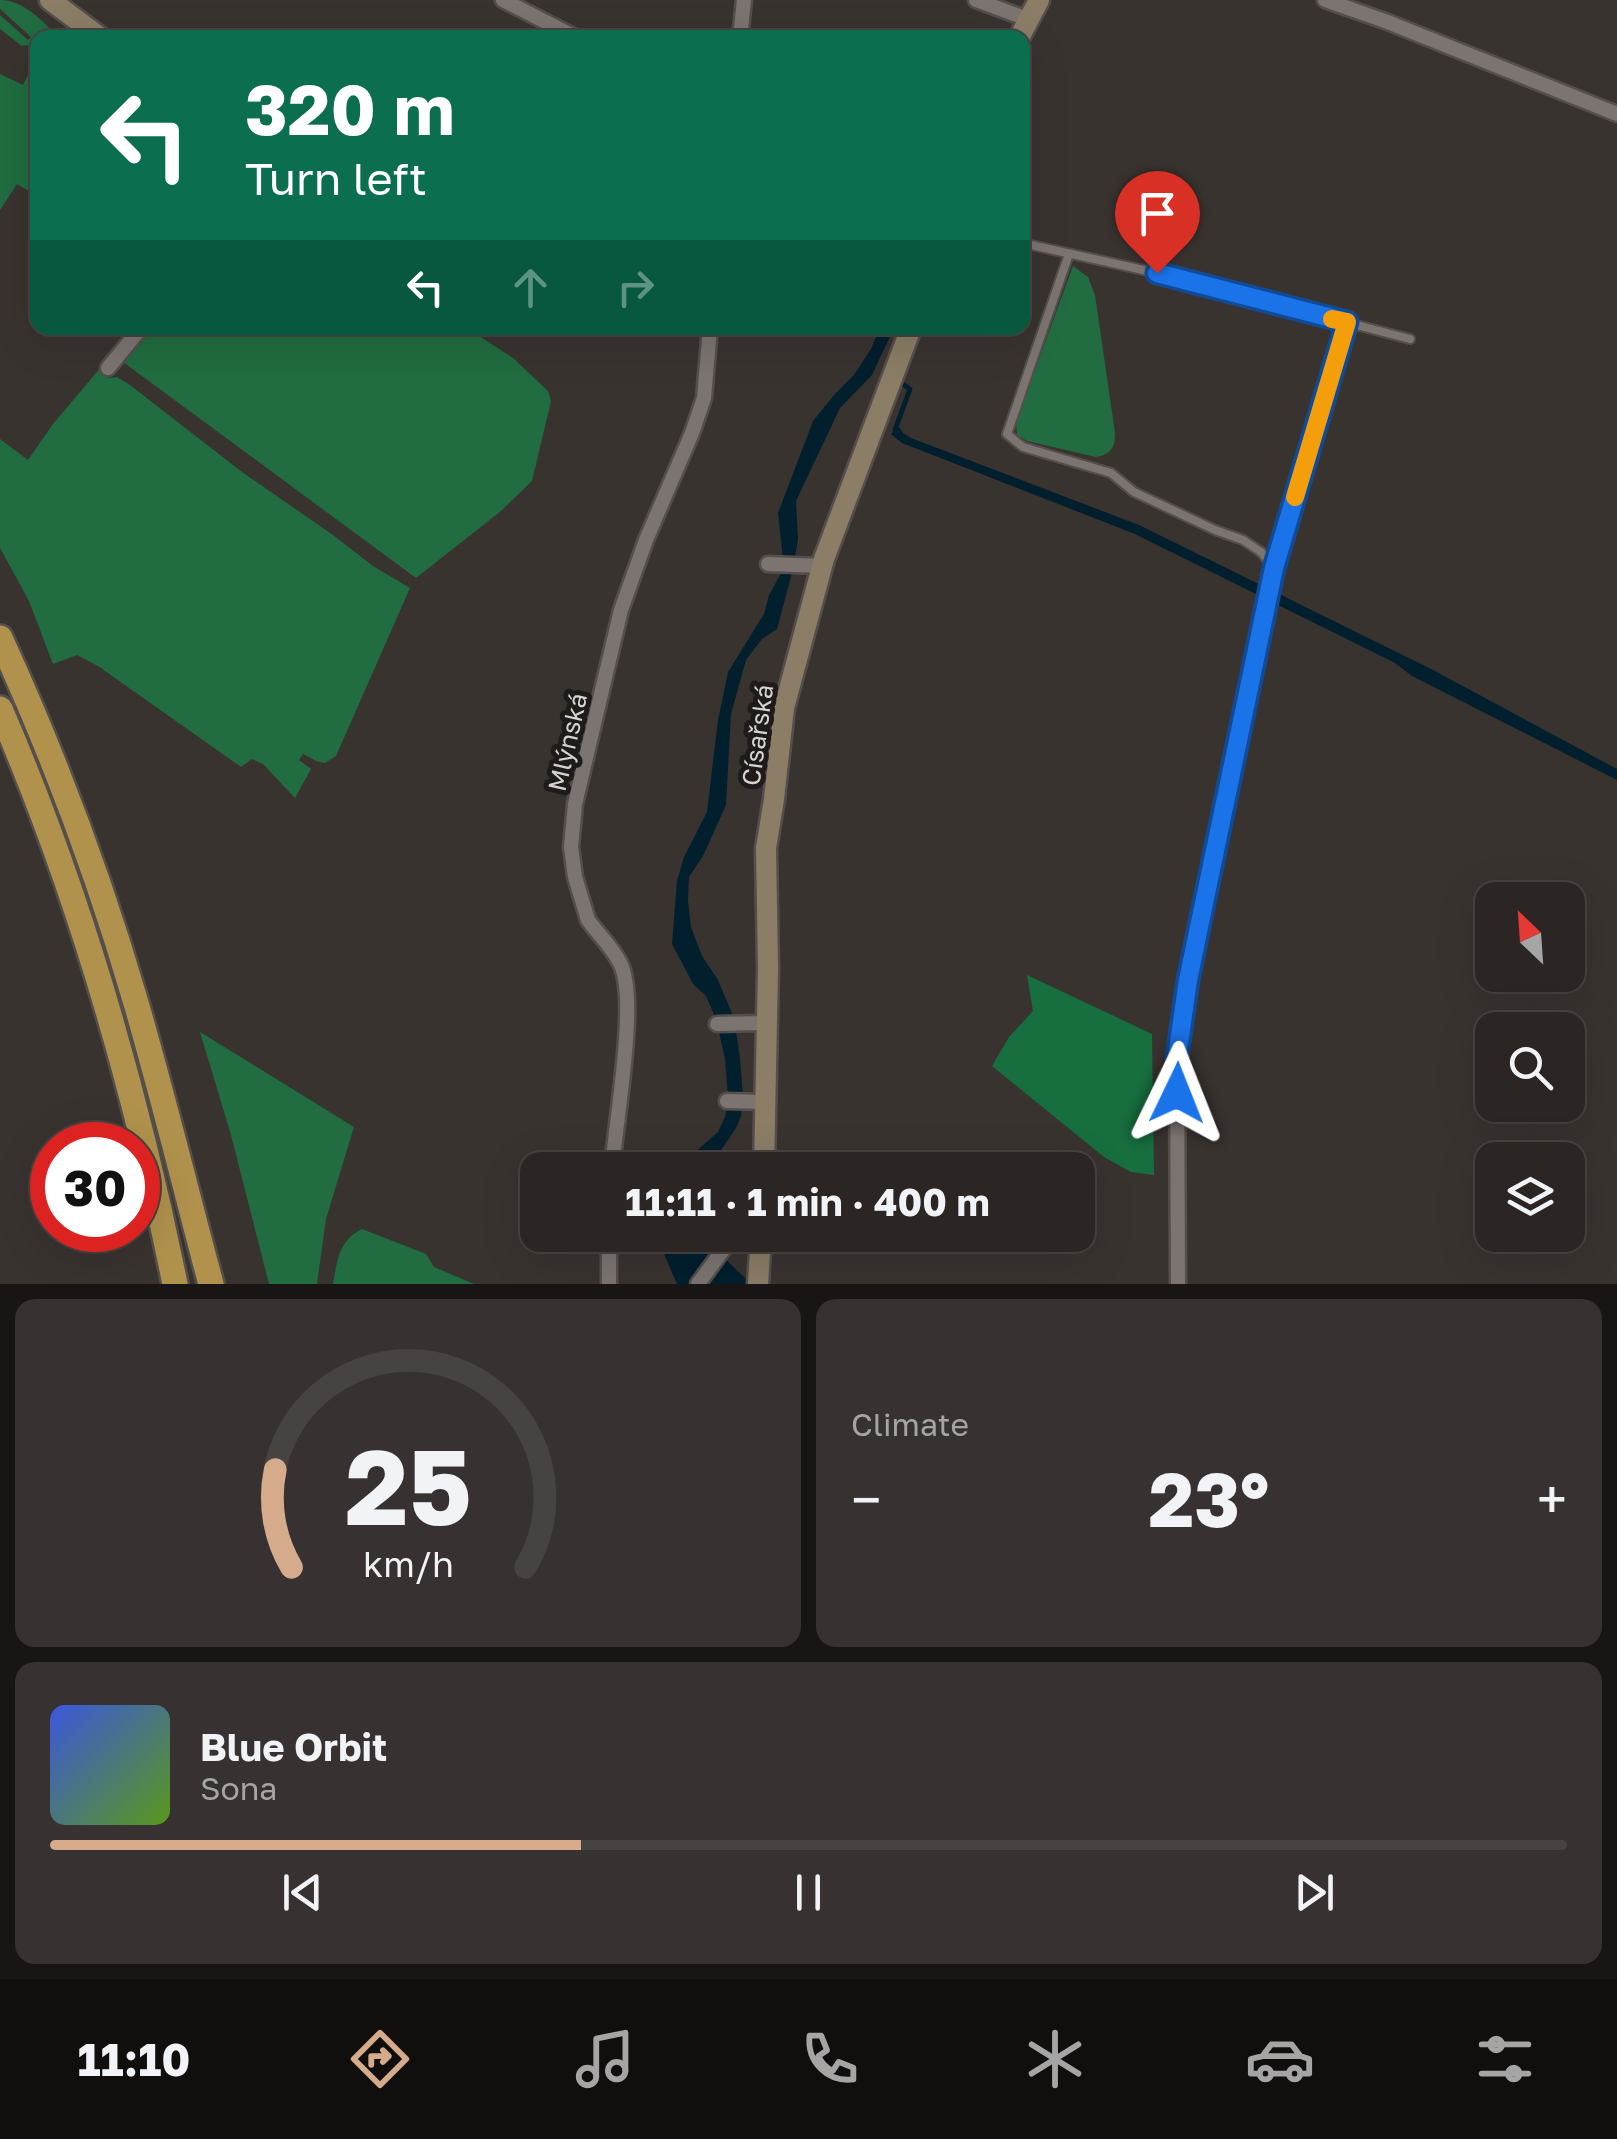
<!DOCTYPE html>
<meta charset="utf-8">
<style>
:root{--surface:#2b2624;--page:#373231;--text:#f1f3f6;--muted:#a6a5a6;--line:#474341;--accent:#d6ab8b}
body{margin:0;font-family:"Golos Text",sans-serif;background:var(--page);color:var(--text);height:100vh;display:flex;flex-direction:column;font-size:38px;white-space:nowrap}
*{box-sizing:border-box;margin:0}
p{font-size:32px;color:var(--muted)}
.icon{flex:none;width:55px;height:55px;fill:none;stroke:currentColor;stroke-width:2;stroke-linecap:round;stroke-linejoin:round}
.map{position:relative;height:1284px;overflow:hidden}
.drawer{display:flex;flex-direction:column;gap:15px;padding:15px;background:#181514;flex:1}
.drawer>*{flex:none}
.top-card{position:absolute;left:30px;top:30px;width:1000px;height:305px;border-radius:20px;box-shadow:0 10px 40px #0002,0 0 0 2px var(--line);background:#0b6e4f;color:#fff;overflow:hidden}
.needle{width:65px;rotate:335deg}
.controls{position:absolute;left:1475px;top:882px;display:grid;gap:20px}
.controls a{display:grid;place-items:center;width:110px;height:110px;border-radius:20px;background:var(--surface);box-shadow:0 10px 40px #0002,0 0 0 2px var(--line);font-size:50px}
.speed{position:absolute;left:30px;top:1122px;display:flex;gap:20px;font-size:50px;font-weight:700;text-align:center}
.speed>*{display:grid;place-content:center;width:130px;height:130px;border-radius:50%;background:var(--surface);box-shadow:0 10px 40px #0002,0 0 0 2px var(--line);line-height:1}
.speed .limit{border:15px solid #d22;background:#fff;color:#111}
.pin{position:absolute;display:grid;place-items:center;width:85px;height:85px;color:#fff;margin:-102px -42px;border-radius:50% 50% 50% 0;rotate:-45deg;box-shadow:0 0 10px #0007}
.pin .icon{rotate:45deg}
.me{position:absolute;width:110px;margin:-55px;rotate:2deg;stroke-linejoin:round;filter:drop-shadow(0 0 8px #0008)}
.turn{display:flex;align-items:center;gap:35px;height:210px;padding:0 50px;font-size:45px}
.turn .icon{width:130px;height:130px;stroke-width:2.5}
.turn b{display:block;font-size:70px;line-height:85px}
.lanes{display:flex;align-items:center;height:95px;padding:0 50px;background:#0003;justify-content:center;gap:50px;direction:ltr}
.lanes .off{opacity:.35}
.big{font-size:75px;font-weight:700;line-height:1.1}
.drawer .card{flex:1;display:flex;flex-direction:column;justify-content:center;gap:15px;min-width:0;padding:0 35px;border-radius:20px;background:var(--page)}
.drawer .dial{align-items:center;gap:0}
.dial svg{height:260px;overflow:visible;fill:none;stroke:var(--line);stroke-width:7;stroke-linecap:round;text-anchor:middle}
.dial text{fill:var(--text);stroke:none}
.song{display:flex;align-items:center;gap:30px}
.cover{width:120px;height:120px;border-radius:15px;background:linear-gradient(135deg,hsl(230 70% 55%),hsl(90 70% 35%))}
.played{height:10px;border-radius:5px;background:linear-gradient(90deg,var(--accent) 35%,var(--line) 35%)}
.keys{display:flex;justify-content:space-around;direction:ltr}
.heat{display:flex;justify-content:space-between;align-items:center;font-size:55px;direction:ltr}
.drawer .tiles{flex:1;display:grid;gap:15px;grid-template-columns:1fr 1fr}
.card:last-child{grid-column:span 2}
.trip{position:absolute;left:520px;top:1152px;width:575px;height:100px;border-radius:20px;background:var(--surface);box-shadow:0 10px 40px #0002,0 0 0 2px var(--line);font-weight:700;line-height:100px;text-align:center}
.menu{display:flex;height:160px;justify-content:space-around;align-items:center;background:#110f0e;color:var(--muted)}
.menu .icon{width:70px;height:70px}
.menu .active{color:var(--accent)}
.menu b{font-size:45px;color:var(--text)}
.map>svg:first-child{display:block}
.green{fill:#216c40}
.forest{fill:#176f3f}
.water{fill:#021f2e}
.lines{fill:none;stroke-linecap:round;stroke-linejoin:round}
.stream{stroke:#021f2e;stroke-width:5}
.lane-casing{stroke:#544f4c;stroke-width:12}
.street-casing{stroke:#544f4c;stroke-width:19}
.secondary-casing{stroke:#544f4c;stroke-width:25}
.highway-casing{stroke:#544f4c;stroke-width:30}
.lane{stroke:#7b7471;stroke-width:8}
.street{stroke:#7b7471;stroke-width:14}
.secondary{stroke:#8b7d66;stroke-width:20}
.highway{stroke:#b0924c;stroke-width:25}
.route-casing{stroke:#114b97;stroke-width:25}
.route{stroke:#1a73e8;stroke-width:18}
.slow{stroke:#f59e0b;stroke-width:18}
.labels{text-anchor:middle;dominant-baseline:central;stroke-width:10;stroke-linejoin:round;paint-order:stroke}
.street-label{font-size:25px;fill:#d7d3d1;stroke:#1e1b1a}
</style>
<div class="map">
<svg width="1617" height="1284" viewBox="0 0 1617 1284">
<rect width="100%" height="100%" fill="#393330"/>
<g class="green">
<path d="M0 0C23 0 43 21 58 37L38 38 37 196 17 184 0 210V74L23 85C30 72 36 60 28 45L22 46 0 29V15L28 40 31 37 0 9Z"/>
<path d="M1073 266 1088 277 1095 295 1115 433C1115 448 1111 454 1096 457L1027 441 1017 435 1016 422Z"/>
<path d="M150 328H467L513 358 548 391 551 401 532 481 501 511 416 578 123 362Z"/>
<path d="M102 366 114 370 107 378 117 377 130 385 242 472 333 535 373 566 410 588 336 756 325 763 316 761 303 754 299 760 311 769 295 798 263 764 252 759 241 767 98 666 77 655 53 664 29 601 0 548V439L28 460 53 424Z"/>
<path d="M200 1032 354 1127 326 1219 317 1284H269L231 1135Z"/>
<path d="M362 1229 426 1254 434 1267 474 1284H333C337 1261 339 1240 362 1229Z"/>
</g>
<path class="forest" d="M1027 975 1152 1034 1154 1175 1131 1172 1104 1157 992 1066 1009 1037 1033 1011Z"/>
<g class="water">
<path d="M875 328H894L872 375 840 408 796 501 798 539 793 569 777 629 762 639 746 660 731 714 726 805 703 856 689 877 688 901 691 927 702 956 718 980 734 1018 740 1058 743 1096 741 1116 736 1128 715 1159 698 1170H675L718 1132 725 1117 728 1097 725 1059 716 1019 706 996 693 984 672 944 677 881 684 857 707 812 718 720 728 672 764 614 769 595 784 568 778 513 813 421 834 395 854 375 871 349 876 337Z"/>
<path d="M899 427 903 433 911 438 1139 525 1433 670 1617 769V780L1412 676 1395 663 1135 534 902 443 891 434Z"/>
<path d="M656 1235H695L713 1244C718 1252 743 1277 752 1284H677Z"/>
</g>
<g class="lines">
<path class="stream" d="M897 380 910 389 895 430 898 433"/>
<g class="lane-casing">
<g id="lane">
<path d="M1022 243 1157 273 1410 339"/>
<path d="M1069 254 1007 434 1023 447 1111 473 1134 492 1215 530 1243 540 1261 552 1274 568"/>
<path d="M1274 568 1347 322"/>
</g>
</g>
<g class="street-casing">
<g id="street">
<path d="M503 0 577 38"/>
<path d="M976 0 1027 19"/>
<path d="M1325 0 1385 21 1617 114"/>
<path d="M740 38 744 0"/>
<path d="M108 368 141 328"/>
<path d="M768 564 822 566"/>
<path d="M717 1024 765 1023"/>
<path d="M727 1101 766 1102"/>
<path d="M612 1170C615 1124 638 1002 621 965 614 949 598 934 588 920L575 877 571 847 575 804 621 610 646 540 692 433 704 398 710 328"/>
<path d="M609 1284V1235"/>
<path d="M698 1284 734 1235"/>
<path d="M1178 1284 1177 1057 1188 980 1274 568"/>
</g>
</g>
<g class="secondary-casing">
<g id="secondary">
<path d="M50 0 101 38"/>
<path d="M1019 38 1039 0"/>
<path d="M764 1170 768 968 766 848 774 799 784 708 824 559 911 328"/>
<path d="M758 1284 761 1235"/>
</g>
</g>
<g class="highway-casing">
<g id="highway">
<path d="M0 638C54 756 100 879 136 1003 163 1096 186 1191 211 1284"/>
<path d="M0 709C80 894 135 1087 175 1284"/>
</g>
</g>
<use href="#lane" class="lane"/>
<use href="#street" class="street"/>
<use href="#secondary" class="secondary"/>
<use href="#highway" class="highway"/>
</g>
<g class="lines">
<g class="route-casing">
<path id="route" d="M1157 273 1347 322 1274 568 1188 980 1177 1057V1093"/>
</g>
<use href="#route" class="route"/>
<path class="slow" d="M1295 497 1347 322 1332 319"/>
</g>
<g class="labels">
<g class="street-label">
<text transform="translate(757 735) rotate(-82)">Císařská</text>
<text transform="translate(567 742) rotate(-77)">Mlýnská</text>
</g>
</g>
</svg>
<div class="controls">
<a><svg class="needle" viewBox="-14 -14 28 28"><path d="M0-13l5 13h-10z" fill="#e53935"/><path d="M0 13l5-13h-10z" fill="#a6a5a6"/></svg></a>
<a><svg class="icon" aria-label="search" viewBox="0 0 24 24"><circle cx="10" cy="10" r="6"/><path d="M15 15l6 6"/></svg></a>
<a><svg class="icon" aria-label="layers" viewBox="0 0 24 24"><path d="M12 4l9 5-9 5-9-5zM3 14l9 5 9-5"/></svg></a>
</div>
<div class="speed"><div class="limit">30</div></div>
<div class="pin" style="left:1157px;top:273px;background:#d93025"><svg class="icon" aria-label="arrive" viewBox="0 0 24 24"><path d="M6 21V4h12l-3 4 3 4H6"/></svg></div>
<svg class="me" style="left:1177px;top:1093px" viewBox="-20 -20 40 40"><path d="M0-17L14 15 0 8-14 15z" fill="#1a73e8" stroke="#fff" stroke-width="4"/></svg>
<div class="trip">11:11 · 1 min · 400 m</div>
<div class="top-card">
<div class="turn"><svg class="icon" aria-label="left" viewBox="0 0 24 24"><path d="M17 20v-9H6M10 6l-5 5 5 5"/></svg><div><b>320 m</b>Turn left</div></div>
<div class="lanes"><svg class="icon" aria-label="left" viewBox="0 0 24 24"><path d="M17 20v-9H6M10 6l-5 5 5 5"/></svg><svg class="icon off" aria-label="ahead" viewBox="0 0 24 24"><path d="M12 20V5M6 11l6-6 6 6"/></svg><svg class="icon off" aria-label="right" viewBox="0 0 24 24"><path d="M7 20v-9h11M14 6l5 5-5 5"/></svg></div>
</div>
</div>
<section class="drawer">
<div class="tiles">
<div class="card dial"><svg viewBox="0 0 100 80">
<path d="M14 69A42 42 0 1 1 86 69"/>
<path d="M14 69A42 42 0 0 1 9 39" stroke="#d6ab8b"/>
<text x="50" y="56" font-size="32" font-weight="700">25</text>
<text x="50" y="72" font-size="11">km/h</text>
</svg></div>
<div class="card"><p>Climate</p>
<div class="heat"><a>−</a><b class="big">23°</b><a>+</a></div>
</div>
<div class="card">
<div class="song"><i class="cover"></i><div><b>Blue Orbit</b><p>Sona</p></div></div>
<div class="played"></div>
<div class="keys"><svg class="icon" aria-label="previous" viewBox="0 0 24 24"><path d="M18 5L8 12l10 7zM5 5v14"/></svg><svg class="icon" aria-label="pause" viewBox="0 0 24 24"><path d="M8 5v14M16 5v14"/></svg><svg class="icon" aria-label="next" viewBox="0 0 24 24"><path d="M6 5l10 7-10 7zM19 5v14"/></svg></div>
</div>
</div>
</section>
<nav class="menu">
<b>11:10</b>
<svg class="icon active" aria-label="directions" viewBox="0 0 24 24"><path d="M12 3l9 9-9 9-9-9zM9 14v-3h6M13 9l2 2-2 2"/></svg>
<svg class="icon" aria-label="music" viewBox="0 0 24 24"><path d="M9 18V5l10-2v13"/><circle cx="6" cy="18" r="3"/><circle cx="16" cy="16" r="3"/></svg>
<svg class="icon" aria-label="phone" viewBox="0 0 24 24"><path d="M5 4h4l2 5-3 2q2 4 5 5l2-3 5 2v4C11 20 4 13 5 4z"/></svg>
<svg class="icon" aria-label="climate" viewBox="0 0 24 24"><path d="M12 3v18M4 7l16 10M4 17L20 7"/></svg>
<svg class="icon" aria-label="car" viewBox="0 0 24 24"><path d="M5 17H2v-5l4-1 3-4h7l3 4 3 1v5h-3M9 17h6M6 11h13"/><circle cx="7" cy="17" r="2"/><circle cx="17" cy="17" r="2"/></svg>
<svg class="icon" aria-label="filters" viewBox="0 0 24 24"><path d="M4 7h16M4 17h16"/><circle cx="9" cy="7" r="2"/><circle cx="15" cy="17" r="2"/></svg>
</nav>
